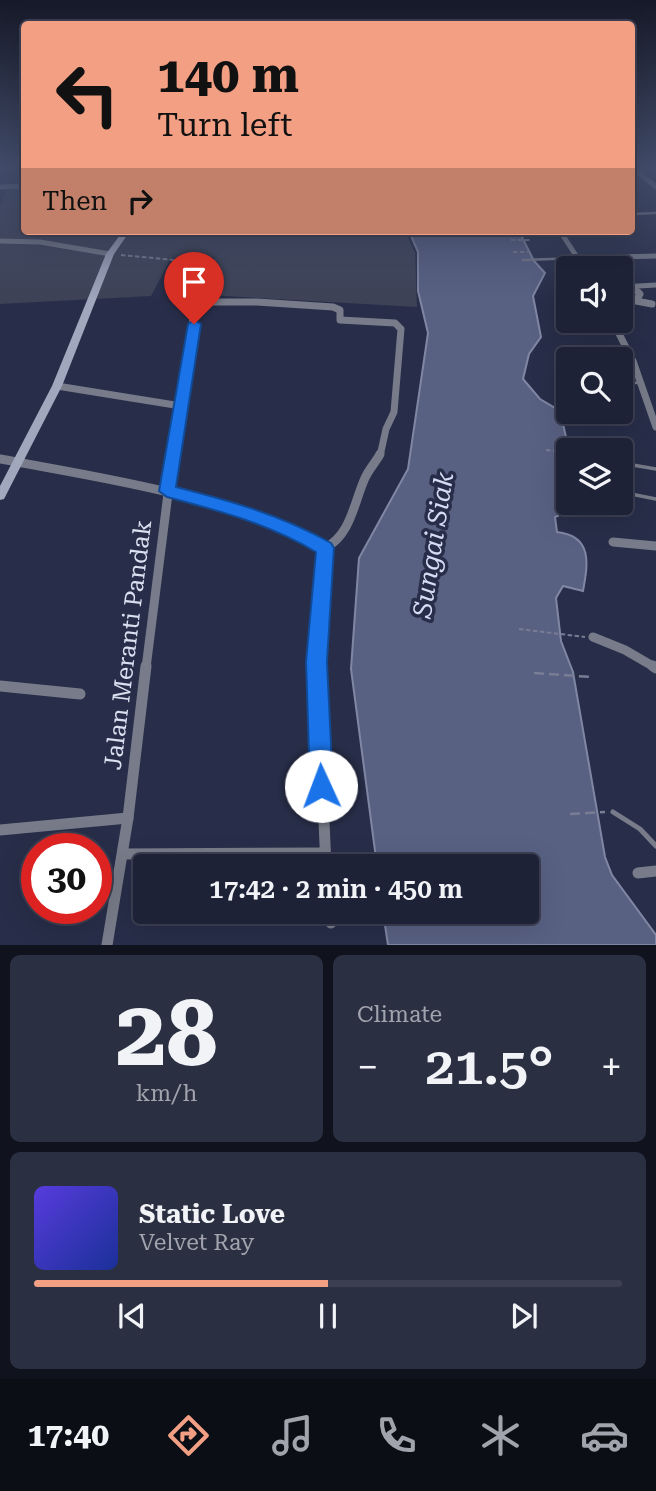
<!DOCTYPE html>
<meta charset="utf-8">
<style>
:root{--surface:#1e2237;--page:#2b2f42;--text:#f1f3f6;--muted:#a1a4ad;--line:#3c3f52;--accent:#f39f84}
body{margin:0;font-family:"Roboto Serif",serif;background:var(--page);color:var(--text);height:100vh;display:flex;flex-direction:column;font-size:26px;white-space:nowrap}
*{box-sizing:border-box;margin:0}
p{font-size:23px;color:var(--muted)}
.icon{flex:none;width:38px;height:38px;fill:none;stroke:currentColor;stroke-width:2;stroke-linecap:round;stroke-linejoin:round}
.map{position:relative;height:945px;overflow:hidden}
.side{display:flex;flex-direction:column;gap:10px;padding:10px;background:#10131e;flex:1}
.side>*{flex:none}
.top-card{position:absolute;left:21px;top:21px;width:614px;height:214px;border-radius:7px;box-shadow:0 7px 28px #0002,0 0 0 2px var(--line);background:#f39f84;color:#111;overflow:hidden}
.fabs{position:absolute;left:556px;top:256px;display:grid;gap:14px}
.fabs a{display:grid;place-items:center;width:77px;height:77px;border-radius:7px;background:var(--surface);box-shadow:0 7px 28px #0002,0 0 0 2px var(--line);font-size:35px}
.speed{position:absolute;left:21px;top:833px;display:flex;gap:14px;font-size:35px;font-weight:700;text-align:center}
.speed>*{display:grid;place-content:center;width:91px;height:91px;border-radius:50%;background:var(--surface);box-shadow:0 7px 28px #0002,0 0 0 2px var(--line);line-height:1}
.speed .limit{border:10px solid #d22;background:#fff;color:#111}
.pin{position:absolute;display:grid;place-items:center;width:60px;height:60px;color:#fff;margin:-72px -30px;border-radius:50% 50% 50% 0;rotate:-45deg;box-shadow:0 0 7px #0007}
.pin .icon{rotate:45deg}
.me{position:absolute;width:77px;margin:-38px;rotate:358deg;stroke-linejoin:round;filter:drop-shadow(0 0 5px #0008)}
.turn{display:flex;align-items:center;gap:24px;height:147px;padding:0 21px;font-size:32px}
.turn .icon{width:91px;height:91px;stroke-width:2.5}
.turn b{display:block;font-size:49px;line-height:60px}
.then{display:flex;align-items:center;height:66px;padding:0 21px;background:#0003;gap:14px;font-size:26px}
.big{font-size:52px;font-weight:600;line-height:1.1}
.side .widget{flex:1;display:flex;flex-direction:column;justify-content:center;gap:10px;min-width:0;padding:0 24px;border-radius:10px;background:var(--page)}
.side .dial{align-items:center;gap:0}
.dial b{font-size:91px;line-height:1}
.song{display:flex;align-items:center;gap:21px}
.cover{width:84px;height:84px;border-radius:10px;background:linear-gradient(135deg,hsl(250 70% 55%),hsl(230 70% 35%))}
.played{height:7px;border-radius:4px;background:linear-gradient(90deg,var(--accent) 50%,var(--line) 50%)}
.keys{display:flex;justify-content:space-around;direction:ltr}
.heat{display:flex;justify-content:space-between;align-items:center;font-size:38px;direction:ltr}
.side .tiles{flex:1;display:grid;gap:10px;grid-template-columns:1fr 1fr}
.widget:last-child{grid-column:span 2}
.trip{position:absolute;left:133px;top:854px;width:406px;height:70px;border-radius:7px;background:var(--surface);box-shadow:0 7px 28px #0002,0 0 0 2px var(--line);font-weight:600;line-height:70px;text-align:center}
.tabs{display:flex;height:112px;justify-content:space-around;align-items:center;background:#0c0e16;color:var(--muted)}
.tabs .icon{width:49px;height:49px}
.tabs .active{color:var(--accent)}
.tabs b{font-size:32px;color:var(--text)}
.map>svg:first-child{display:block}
.green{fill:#3d4256}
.water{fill:#596183;stroke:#8087a4;stroke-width:2}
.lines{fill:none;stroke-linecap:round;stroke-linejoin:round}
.path-far1{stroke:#787d94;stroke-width:2;stroke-dasharray:4.5 2.5;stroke-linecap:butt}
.path{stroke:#787d94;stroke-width:2.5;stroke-dasharray:10 5;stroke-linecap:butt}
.lane-far2{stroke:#787c8a;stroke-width:2.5}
.lane-far1{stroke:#787c8a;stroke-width:3.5}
.lane{stroke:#787c8a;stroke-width:5}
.street-far3{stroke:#787c8a;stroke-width:5}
.street-far2{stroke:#787c8a;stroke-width:7}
.street-far1{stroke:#787c8a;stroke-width:9}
.street{stroke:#787c8a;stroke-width:11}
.secondary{fill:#a1a7bd;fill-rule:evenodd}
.route{fill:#1a73e8;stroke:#114b97;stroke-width:2}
.labels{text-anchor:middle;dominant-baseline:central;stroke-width:7;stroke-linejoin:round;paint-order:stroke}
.street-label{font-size:24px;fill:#dbe0f1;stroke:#282e49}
.water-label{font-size:26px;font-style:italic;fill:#d6dcf4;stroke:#282e49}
</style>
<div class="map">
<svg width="656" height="945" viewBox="0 0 656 945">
<rect width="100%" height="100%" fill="#282e49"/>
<path class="green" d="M24 186V231H405L415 253 417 307 206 295 214 257 171 258 151 296 0 304V205L9 187Z"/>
<path class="water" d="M409 231H519L534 261 545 273 533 296 541 337 529 354 523 379 540 399 560 411 569 450 562 514 555 517 557 532C593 536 588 564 583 591L563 586 556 598 561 641 573 672 605 857 612 875 656 935V945H388L383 912H527V866H377L351 669 359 558 408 469 428 333 418 291V252Z"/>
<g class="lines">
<g class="path-far1">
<path d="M511 240H530"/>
<path d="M513 252H529"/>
<path d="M121 255 196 262"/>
<path d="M546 450 569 452"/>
<path d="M519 629 585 637"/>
</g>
<g class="path">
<path d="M534 673 591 677"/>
<path d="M570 814 605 812"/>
</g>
<g class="lane-far2">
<path d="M632 214 656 213"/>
<path d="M523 260 578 258"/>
<path d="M566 380H569"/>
<path d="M621 382 639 383"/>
</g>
<g class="lane-far1">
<path d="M621 463 656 469"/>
<path d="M621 492 656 499"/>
</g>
<path class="lane" d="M613 812 640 829 656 846"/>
<g class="street-far3">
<path d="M645 169 638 172 656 187"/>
<path d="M0 187 24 186"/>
<path d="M560 231 584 268"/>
<path d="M0 241 40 242 110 254"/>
<path d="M578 258 656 256"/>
<path d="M632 285 640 294"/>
<path d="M621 287 656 285"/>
<path d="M197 294 201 266"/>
</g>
<g class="street-far2">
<path d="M638 292 640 294 636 301 652 304"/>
<path d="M198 302H257L333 307 340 310V320L395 323 401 329 394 412 386 429 380 456"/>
<path d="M612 320 633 361 656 427"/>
<path d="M57 386 181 406"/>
<path d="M172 456 197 292"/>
</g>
<g class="street-far1">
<path d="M0 459C113 480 221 495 325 548"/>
<path d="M613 542 656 546"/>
<path d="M325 548C351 535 354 502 365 478 369 469 376 462 380 454"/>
<path d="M593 637 625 650 656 668"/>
<path d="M146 668 173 454"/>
<path d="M317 668 325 548"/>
</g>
<g class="street">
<path d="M317 666 326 866"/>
<path d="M653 666 656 668"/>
<path d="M0 686 80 694"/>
<path d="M0 830 128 818"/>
<path d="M123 854 325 853"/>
<path d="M638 873 656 871"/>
<path d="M330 912 331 923"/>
<path d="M107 945 128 818 146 666"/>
</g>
<path class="secondary" d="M123 231H130L114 254 62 386 4 499 0 500V486L52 386 106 254Z"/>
</g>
<linearGradient id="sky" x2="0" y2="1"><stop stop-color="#161928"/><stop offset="0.56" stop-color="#424c6a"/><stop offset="1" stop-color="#424c6a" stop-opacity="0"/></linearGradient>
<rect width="656" height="301" fill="url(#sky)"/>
<path class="route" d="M194 320 201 324 176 487C231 501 281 515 331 543L334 548 327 662 333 786 329 794 321 797 313 794 310 786 306 662 316 552C269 524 220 511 167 497L159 491 188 324Z"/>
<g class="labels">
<g class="street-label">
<text transform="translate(128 645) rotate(-83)">Jalan Meranti Pandak</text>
</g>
<g class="water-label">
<text transform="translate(433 545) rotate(-81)">Sungai Siak</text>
</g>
</g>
</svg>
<div class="fabs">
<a><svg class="icon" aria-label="sound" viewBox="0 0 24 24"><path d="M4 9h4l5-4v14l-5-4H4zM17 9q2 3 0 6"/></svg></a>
<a><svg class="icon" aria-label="search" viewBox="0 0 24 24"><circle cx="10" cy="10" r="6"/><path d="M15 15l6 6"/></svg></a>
<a><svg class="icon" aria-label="layers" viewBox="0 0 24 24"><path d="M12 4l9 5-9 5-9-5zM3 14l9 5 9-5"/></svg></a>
</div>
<div class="speed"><div class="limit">30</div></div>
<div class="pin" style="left:194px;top:324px;background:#d93025"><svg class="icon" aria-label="arrive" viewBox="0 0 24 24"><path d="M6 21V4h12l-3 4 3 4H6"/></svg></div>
<svg class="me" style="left:321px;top:786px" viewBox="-20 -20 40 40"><circle r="19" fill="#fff"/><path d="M0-13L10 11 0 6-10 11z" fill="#1a73e8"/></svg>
<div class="trip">17:42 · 2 min · 450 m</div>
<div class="top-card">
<div class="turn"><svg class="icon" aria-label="left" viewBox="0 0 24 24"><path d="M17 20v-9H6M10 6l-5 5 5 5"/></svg><div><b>140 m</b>Turn left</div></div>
<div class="then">Then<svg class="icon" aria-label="right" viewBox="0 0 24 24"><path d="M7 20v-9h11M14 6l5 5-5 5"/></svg></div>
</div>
</div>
<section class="side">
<div class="tiles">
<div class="widget dial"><b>28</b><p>km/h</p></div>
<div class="widget"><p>Climate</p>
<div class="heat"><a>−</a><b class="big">21.5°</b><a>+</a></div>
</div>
<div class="widget">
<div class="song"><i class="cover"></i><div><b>Static Love</b><p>Velvet Ray</p></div></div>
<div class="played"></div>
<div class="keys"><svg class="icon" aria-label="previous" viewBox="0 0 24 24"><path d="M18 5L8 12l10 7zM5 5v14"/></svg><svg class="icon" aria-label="pause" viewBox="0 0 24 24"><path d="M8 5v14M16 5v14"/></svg><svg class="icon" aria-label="next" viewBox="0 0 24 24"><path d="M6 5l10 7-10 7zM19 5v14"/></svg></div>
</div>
</div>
</section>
<nav class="tabs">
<b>17:40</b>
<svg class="icon active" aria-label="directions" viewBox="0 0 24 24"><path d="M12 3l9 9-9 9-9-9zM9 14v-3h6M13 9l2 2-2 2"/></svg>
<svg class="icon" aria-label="music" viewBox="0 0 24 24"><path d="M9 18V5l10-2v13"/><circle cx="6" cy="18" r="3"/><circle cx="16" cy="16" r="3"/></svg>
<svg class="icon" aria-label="phone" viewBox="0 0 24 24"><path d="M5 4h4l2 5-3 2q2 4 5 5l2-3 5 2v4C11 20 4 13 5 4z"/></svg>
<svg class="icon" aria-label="climate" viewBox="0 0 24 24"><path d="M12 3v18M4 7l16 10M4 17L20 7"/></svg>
<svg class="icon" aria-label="car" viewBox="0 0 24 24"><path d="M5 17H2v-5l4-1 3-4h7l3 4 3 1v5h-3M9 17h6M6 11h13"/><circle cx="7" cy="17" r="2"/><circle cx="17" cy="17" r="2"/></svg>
</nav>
